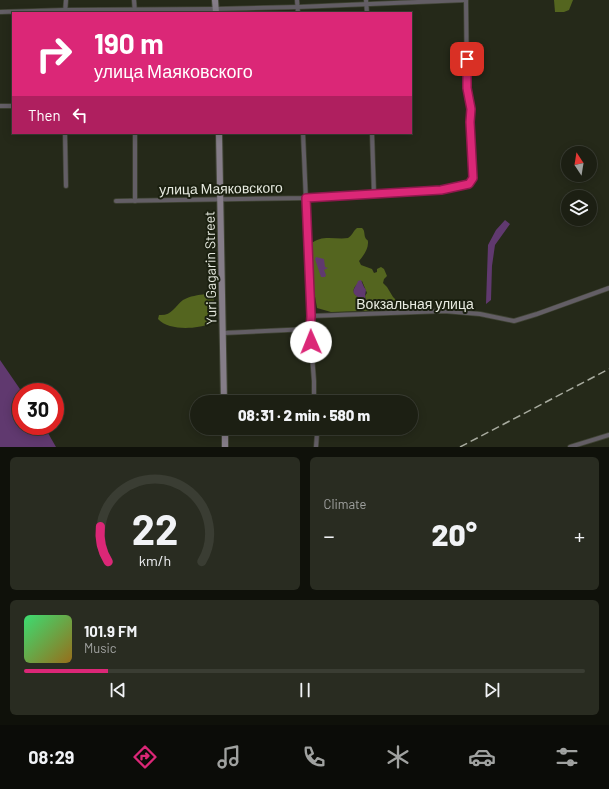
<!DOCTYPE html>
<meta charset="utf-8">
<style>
:root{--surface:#1c1f13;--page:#292c21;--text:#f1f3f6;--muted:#a0a2a0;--line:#3a3d33;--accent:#db2777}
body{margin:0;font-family:Barlow,sans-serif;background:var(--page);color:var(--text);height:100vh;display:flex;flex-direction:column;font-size:15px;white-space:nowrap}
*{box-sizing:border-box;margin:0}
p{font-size:13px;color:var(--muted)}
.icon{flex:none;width:22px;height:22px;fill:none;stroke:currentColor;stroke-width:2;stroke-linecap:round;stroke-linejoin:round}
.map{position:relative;height:447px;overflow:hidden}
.sheet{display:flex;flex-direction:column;gap:10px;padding:10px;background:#0f110a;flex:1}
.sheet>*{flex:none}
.hud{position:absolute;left:12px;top:12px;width:400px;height:122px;border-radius:0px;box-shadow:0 2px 10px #0003,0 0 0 1px var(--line);background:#db2777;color:#fff;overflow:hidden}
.needle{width:26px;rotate:348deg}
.fabs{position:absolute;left:561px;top:146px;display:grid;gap:8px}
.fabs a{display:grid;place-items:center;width:36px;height:36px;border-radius:50%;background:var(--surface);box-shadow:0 2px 10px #0003,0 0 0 1px var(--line);font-size:20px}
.speed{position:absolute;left:12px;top:383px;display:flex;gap:8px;font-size:20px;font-weight:700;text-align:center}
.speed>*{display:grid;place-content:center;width:52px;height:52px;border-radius:50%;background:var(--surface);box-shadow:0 2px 10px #0003,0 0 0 1px var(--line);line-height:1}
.speed .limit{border:6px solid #d22;background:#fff;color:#111}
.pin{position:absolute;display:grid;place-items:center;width:34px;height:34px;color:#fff;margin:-17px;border-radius:8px;box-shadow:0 2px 6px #0006}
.me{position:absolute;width:44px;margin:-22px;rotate:359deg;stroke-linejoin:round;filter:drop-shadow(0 0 3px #0008)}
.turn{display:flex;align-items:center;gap:14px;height:84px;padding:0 16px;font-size:18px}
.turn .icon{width:52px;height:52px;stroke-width:2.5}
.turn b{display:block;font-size:28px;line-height:34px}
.then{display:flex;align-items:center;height:38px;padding:0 16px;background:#0003;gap:8px;font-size:15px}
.big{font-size:30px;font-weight:800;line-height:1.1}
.sheet .card{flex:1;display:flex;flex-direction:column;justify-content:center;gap:6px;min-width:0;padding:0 14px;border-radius:6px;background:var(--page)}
.sheet .dial{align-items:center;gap:0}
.dial svg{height:104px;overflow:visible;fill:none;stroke:var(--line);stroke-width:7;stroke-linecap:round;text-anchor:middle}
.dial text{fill:var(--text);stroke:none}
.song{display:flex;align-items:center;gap:12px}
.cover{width:48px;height:48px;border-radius:6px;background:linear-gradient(135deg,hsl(140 70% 55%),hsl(40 70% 35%))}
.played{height:4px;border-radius:2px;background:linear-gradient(90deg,var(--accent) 15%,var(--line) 15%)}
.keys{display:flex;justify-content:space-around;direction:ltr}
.heat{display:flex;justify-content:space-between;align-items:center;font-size:22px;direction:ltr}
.sheet .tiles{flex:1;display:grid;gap:10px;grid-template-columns:1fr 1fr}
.card:last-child{grid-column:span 2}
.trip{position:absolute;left:190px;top:395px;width:228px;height:40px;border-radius:20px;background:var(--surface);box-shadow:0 2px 10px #0003,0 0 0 1px var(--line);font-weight:800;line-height:40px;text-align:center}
.dock{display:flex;height:64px;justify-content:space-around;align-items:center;background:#0b0c08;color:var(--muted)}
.dock .icon{width:28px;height:28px}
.dock .on{color:var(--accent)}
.dock b{font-size:18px;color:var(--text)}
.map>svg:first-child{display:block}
.forest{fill:#54651f;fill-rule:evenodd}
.water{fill:#60396f}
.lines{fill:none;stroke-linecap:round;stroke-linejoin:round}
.street-casing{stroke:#404435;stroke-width:5.5}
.secondary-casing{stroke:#404435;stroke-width:8}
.street{stroke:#635e65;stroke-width:4}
.secondary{stroke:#857d88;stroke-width:6}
.rail{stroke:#a8ab9f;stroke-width:1.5;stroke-dasharray:8 4;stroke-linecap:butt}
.route-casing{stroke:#8e194d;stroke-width:10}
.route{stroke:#db2777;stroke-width:7}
.labels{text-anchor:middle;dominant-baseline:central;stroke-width:4;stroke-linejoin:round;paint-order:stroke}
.street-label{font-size:14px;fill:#e8ebe1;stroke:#1b2010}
</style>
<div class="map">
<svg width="609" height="447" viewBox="0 0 609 447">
<rect width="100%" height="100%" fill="#252919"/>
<g class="forest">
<path d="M554 0H573L569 10 564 12H555Z"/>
<path d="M357 228H362C365 231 364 233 365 237 367 242 368 238 368 243 368 250 363 256 359 261L361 265 372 269 374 273 377 272V269L381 267 384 269 387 276 384 279 383 283 387 287 393 297 397 301 403 303 428 302 431 303V305L430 307 392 310 331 312 317 308C313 287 311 266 311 244 321 234 336 240 348 238 352 236 353 231 357 228ZM362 281 367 293 365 296 366 301 363 296 358 297C350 292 354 285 362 281Z"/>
<path d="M206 294 212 295 214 300 209 314 210 324C196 329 169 331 158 319L159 315C172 316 174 307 183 300 190 296 198 295 206 294Z"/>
</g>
<g class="water">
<path d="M505 220 510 224 495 245 492 266 491 300 486 304 488 245 496 230Z"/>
<path d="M316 257 324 259 325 267 328 268 324 270 326 275 325 277H321L315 259Z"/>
<path d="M361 280 364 287 366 290 365 296 366 301 363 297H358C349 291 356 288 358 281Z"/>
<path d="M0 360 22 392H21V426H44L56 447H0Z"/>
</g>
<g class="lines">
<g class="street-casing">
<g id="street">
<path d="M134 0 135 13"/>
<path d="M297 0 298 13"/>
<path d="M366 0 367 13"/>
<path d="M0 12 65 10 216 9 298 7 466 0"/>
<path d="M65 13 66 0"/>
<path d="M0 106H13"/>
<path d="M65 133 66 186"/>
<path d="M135 133V201"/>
<path d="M303 133 311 316 310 329 314 381V402"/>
<path d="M372 133 374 194"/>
<path d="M116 201 306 198 441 190 469 184 473 177 470 122 471 109 467 88 466 0"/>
<path d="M311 316 444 311 480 314 514 321 537 314 609 288"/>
<path d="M223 333 310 329"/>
<path d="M316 447 317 434 316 428"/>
<path d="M570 447 609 435"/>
</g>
</g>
<g class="secondary-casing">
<g id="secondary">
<path d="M215 0 216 13"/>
<path d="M219 133 224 402"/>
<path d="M225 428V447"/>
</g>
</g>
<use href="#street" class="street"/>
<use href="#secondary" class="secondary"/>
<path class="rail" d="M460 447 609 369"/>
</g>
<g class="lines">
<g class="route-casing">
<path id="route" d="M311 342 310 329 311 316 306 198 441 190 469 184 473 178 470 122 471 109 467 88V59"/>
</g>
<use href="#route" class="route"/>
</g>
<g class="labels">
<g class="street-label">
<text transform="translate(221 188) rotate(-1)">улица Маяковского</text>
<text transform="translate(210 268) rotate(-91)">Yuri Gagarin Street</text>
<text x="415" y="303">Вокзальная улица</text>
</g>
</g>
</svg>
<div class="fabs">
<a><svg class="needle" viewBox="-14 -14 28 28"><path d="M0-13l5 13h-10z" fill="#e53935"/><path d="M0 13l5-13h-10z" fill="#a0a2a0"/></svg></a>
<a><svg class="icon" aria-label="layers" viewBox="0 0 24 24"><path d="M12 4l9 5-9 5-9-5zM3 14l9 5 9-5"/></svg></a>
</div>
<div class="speed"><div class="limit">30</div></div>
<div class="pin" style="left:467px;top:59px;background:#d93025"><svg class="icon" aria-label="arrive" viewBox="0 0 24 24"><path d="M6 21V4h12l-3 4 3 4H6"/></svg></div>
<svg class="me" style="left:311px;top:342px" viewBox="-20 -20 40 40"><circle r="19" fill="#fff"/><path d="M0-13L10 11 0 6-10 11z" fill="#db2777"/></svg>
<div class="trip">08:31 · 2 min · 580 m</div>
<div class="hud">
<div class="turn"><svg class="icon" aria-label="right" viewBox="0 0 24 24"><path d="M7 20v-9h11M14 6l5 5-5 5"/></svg><div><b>190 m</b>улица Маяковского</div></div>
<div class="then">Then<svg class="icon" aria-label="left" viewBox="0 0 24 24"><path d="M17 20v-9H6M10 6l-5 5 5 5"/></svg></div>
</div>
</div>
<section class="sheet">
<div class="tiles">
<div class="card dial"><svg viewBox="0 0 100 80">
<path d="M14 69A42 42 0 1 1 86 69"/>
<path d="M14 69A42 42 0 0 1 8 42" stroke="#db2777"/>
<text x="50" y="56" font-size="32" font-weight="700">22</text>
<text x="50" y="72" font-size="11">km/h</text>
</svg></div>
<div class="card"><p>Climate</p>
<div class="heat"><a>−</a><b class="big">20°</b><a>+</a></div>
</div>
<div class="card">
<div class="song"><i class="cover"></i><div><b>101.9 FM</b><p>Music</p></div></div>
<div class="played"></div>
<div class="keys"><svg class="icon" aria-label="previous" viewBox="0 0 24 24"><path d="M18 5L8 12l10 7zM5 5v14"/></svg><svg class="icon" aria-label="pause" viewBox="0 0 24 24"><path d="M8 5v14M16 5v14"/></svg><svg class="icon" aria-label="next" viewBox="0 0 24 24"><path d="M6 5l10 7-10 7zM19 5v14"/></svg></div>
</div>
</div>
</section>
<nav class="dock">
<b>08:29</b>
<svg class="icon on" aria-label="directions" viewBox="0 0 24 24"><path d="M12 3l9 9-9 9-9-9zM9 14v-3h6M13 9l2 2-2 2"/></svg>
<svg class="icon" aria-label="music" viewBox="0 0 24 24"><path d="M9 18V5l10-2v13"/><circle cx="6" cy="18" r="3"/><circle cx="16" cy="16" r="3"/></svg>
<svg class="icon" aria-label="phone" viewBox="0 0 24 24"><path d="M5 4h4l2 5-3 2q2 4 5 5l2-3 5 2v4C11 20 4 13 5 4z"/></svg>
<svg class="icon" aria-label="climate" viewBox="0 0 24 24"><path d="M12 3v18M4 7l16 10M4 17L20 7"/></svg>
<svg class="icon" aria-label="car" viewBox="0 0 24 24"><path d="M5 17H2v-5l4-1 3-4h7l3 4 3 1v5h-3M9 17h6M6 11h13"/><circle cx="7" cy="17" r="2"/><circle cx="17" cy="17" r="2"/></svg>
<svg class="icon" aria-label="filters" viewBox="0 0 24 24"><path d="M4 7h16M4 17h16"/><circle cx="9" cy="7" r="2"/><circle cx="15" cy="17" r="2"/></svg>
</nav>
